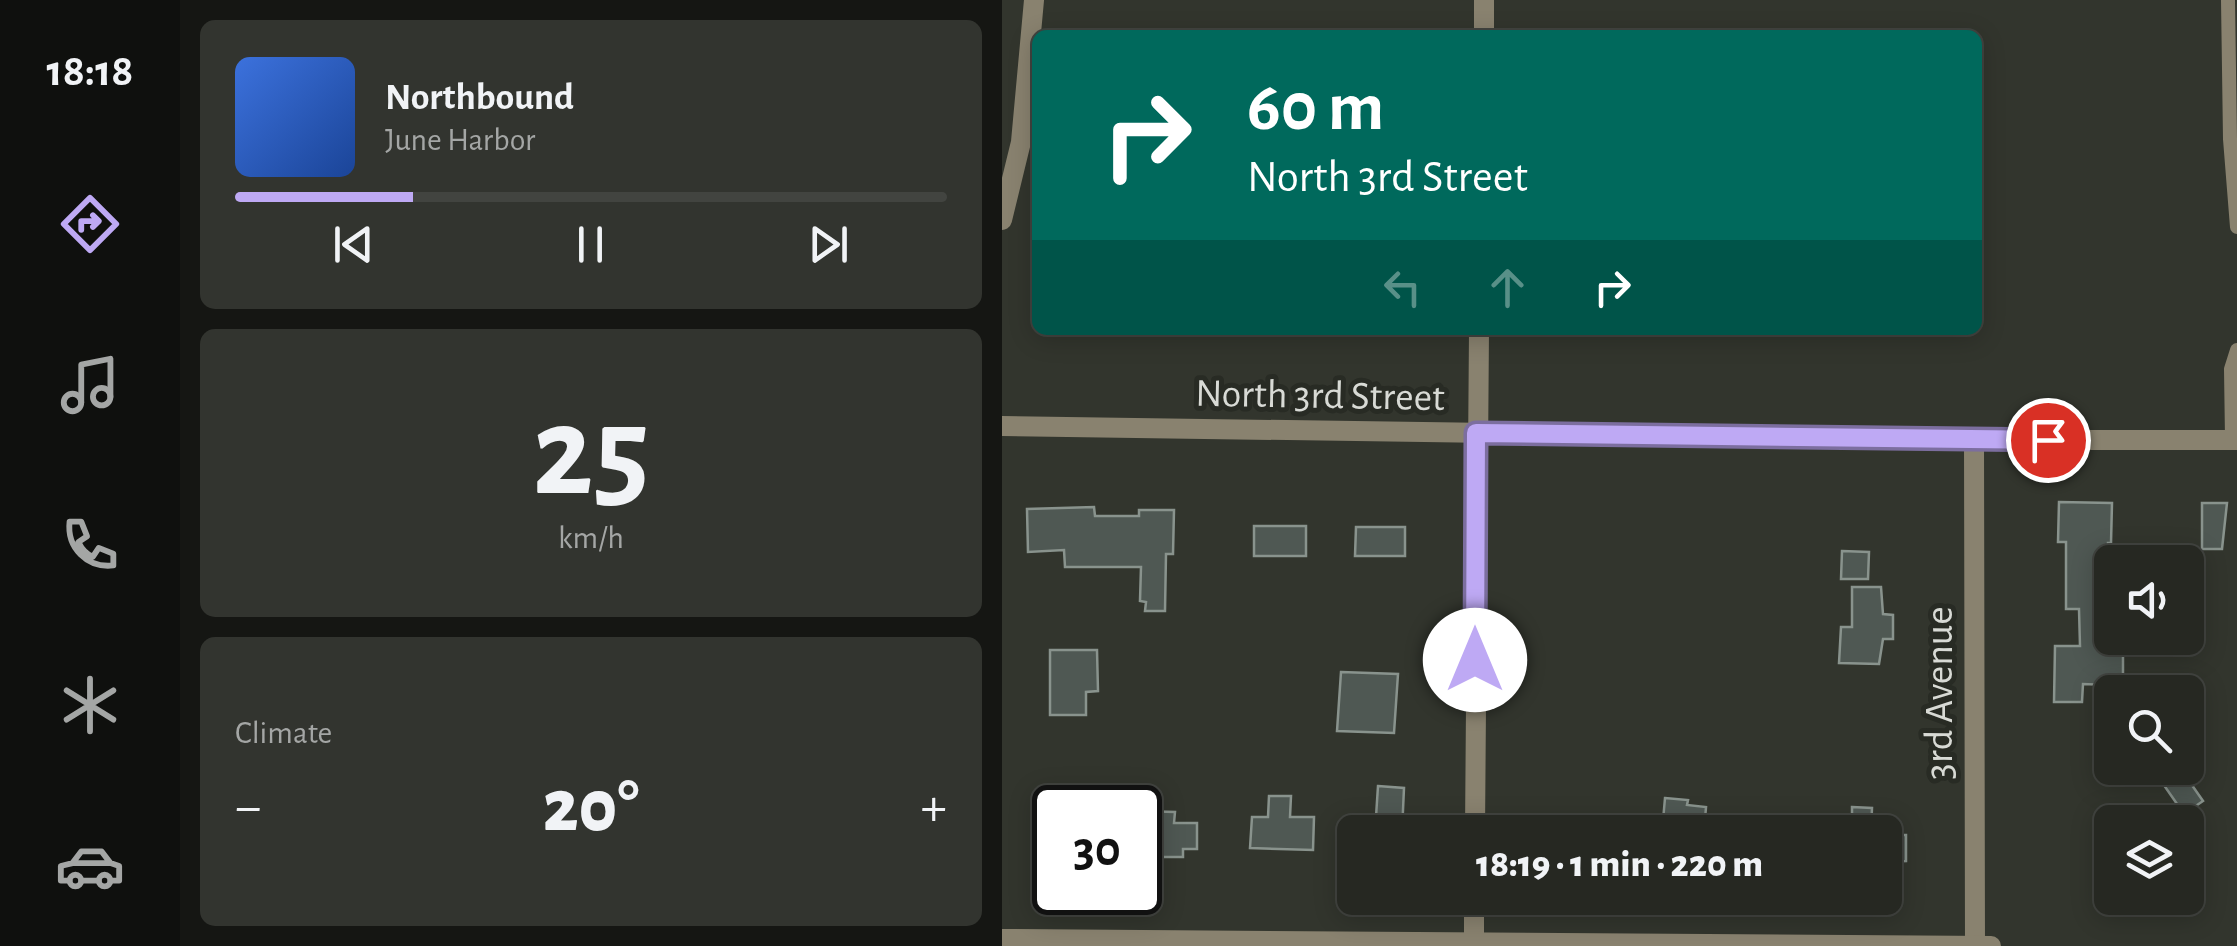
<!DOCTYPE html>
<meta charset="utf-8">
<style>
:root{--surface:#262822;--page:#32342f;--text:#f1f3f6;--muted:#a4a6a5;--line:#424440;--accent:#bea9f4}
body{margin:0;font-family:"Alegreya Sans",sans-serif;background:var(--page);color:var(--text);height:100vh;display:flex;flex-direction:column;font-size:38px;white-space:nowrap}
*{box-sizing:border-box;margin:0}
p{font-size:32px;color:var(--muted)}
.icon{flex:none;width:55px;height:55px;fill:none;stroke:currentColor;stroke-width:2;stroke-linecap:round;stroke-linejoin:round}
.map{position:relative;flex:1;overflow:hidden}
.drawer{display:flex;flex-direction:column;gap:20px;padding:20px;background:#151613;width:822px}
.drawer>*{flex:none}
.guide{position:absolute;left:30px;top:30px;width:950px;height:305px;border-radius:15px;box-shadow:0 5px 25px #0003,0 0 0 2px var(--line);background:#00695c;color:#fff;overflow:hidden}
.controls{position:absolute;left:1092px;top:545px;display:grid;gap:20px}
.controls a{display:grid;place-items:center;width:110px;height:110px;border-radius:15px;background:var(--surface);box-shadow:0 5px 25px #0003,0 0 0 2px var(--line);font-size:50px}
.speed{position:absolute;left:30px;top:785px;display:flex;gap:20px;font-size:50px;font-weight:700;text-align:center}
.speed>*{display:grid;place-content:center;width:130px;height:130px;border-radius:50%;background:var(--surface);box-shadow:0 5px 25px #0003,0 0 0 2px var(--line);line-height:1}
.speed .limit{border:5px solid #111;border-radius:15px;background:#fff;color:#111}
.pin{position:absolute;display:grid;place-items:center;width:85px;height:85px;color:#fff;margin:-42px;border:5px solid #fff;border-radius:50%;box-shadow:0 2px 10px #0007}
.me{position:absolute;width:110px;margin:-55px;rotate:0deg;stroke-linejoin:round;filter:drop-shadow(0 0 8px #0008)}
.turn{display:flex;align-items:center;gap:35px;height:210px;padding:0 50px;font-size:45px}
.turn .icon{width:130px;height:130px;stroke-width:2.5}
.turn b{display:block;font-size:70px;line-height:85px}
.lanes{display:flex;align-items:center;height:95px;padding:0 50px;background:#0003;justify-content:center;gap:50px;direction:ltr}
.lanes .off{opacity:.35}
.big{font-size:75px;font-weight:800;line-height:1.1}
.drawer .card{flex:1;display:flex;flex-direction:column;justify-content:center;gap:15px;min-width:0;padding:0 35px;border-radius:15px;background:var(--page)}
.drawer .dial{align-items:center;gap:0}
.dial b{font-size:130px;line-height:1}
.song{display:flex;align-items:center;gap:30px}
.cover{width:120px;height:120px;border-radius:15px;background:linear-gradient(135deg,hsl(220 70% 55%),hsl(220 70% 35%))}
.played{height:10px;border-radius:5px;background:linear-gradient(90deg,var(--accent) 25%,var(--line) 25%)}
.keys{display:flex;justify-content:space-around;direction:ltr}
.heat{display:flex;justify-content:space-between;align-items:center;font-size:55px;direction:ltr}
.trip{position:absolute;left:335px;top:815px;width:565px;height:100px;border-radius:15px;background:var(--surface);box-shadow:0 5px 25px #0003,0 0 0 2px var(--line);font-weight:800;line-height:100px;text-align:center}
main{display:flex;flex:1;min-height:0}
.menu{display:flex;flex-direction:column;width:180px;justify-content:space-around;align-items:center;background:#0f100e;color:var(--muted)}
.menu .icon{width:70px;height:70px}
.menu .current{color:var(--accent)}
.menu b{font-size:45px;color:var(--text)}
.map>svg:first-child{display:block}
.building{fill:#4f5853;stroke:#89938d;stroke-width:2.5}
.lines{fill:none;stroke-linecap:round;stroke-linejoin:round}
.service{stroke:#89826f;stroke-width:14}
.minor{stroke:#89826f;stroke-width:20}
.route-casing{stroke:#7c6e9f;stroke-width:25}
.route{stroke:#bea9f4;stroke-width:18}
.labels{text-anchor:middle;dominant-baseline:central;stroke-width:10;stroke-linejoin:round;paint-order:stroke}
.street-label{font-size:40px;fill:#d8dad5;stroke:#282b24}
</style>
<main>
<nav class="menu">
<b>18:18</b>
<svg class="icon current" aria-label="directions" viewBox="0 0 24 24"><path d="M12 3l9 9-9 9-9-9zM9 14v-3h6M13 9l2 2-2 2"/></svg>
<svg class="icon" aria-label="music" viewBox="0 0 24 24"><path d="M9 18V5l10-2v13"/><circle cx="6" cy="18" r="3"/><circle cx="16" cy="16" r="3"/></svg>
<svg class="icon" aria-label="phone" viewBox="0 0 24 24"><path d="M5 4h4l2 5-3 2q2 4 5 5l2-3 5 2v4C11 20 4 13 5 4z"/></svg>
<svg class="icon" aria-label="climate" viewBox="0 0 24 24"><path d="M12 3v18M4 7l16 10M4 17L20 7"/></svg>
<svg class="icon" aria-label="car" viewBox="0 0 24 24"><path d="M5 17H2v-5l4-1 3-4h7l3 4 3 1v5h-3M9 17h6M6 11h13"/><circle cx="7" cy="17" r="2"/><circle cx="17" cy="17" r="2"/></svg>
</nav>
<section class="drawer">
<div class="card">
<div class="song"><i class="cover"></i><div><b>Northbound</b><p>June Harbor</p></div></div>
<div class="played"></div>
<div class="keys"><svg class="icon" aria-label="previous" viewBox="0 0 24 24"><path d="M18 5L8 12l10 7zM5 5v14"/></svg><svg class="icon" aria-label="pause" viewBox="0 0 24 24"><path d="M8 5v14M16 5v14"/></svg><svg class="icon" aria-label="next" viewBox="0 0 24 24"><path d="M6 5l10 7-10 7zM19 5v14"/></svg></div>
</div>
<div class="card dial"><b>25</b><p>km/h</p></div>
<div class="card"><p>Climate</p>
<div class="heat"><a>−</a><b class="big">20°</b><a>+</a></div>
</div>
</section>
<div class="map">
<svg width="1235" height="946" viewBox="0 0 1235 946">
<rect width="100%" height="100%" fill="#32352d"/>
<g class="building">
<path d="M1057 502 1110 503 1109 543H1106V597L1110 596V646L1121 647V676H1106V685L1081 684 1080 702H1052L1053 646H1078L1077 609H1064V542H1056Z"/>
<path d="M1200 503H1225L1220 549H1200Z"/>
<path d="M92 507 93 516H137V510H172L171 554H164L163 611H143L144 602 138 601 139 567H63L62 550 26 552 25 509Z"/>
<rect x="252" y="526" width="52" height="30"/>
<path d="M354 527H403V556H353Z"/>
<path d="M840 551 867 552 866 579H839Z"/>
<path d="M850 587H879L881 614 891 615V639H881L877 664 837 663 839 627H850Z"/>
<path d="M48 650H95L96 691 84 692V715H48Z"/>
<path d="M339 672 396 674 392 733 335 731Z"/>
<path d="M1150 768H1178L1201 801 1182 814Z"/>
<path d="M376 786 402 788 400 832H373Z"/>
<rect x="32" y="796" width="20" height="52"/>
<path d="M267 796H289L288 817H312L311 850 248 848 250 817H266Z"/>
<path d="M663 798 686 800 685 805 704 807 702 832H660Z"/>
<path d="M850 807 870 808 869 832H850Z"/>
<path d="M138 811 173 812 172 823H195V849H181V857H138Z"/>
<path d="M882 835H904V861L882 862Z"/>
</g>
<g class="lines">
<g class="service">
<path d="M1226 0 1228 139 1235 227"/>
<path d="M1230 439 1229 369 1235 350"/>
</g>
<g class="minor">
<path d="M482 0V35"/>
<path d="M0 220 19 142 32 0"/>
<path d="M0 426 972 440H1235"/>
<path d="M972 440 973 946"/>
<path d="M473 832 477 330"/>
<path d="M0 939 989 946"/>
<path d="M472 946V898"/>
</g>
</g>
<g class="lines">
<g class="route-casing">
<path id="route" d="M473 660 474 433 1046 440"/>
</g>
<use href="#route" class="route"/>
</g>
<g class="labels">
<g class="street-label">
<text transform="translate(318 396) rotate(1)">North 3rd Street</text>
<text transform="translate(938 693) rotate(-90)">3rd Avenue</text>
</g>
</g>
</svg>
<div class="controls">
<a><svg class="icon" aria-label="sound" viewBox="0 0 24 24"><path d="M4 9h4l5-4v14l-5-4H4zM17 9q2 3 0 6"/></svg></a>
<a><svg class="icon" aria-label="search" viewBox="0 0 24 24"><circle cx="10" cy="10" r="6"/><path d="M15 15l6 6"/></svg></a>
<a><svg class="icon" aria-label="layers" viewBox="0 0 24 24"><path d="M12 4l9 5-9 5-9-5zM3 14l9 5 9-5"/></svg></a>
</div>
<div class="speed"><div class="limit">30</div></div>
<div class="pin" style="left:1046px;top:440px;background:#d93025"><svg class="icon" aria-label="arrive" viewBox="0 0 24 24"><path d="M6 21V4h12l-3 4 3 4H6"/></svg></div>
<svg class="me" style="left:473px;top:660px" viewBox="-20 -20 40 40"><circle r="19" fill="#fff"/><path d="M0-13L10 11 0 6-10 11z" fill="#bea9f4"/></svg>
<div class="trip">18:19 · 1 min · 220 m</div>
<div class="guide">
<div class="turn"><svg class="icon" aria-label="right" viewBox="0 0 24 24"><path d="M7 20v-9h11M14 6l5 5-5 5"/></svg><div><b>60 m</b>North 3rd Street</div></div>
<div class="lanes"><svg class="icon off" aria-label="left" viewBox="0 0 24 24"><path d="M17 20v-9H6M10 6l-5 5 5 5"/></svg><svg class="icon off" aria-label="ahead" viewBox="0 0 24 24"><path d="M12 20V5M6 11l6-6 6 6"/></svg><svg class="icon" aria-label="right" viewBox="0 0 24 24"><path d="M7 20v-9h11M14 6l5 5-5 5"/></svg></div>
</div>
</div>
</main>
